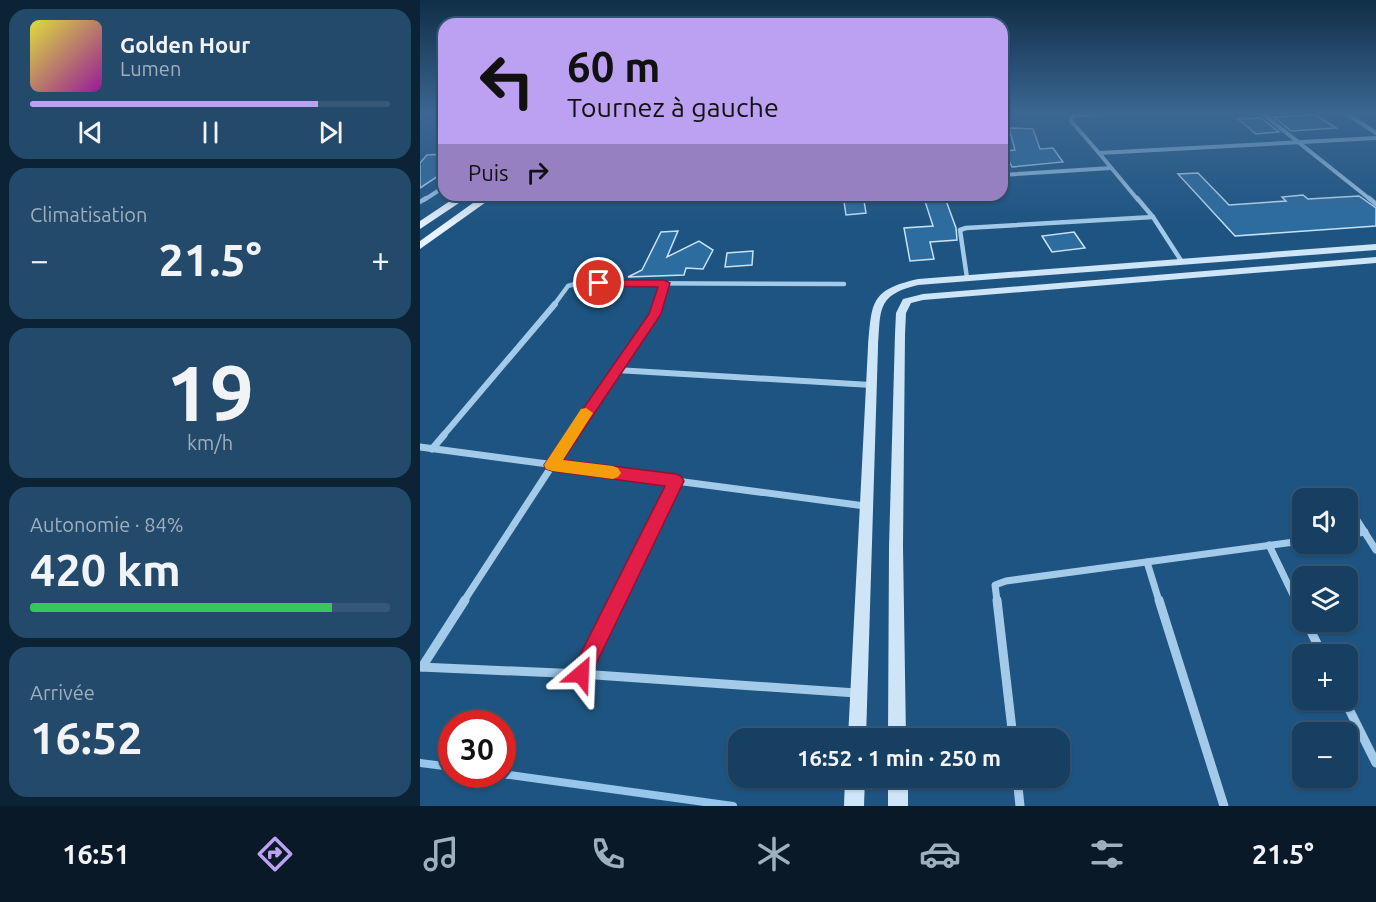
<!DOCTYPE html>
<html lang="fr">
<meta charset="utf-8">
<style>
:root{--surface:#163f61;--page:#234a6a;--text:#f1f3f6;--muted:#9eafbd;--line:#355876;--accent:#bca0f2}
body{margin:0;font-family:Ubuntu,sans-serif;background:var(--page);color:var(--text);height:100vh;display:flex;flex-direction:column;font-size:22px;white-space:nowrap}
*{box-sizing:border-box;margin:0}
p{font-size:20px;color:var(--muted)}
.icon{flex:none;width:33px;height:33px;fill:none;stroke:currentColor;stroke-width:2;stroke-linecap:round;stroke-linejoin:round}
.map{position:relative;flex:1;overflow:hidden}
.drawer{display:flex;flex-direction:column;gap:9px;padding:9px;background:#0c2335;width:420px}
.drawer>*{flex:none}
.guide{position:absolute;left:18px;top:18px;width:570px;height:183px;border-radius:18px;box-shadow:0 2px 4px #0004,0 0 0 2px var(--line);background:#bca0f2;color:#111;overflow:hidden}
.controls{position:absolute;left:872px;top:488px;display:grid;gap:12px}
.controls a{display:grid;place-items:center;width:66px;height:66px;border-radius:12px;background:var(--surface);box-shadow:0 2px 4px #0004,0 0 0 2px var(--line);font-size:30px}
.speed{position:absolute;left:18px;top:710px;display:flex;gap:12px;font-size:30px;font-weight:700;text-align:center}
.speed>*{display:grid;place-content:center;width:78px;height:78px;border-radius:50%;background:var(--surface);box-shadow:0 2px 4px #0004,0 0 0 2px var(--line);line-height:1}
.speed .limit{border:9px solid #d22;background:#fff;color:#111}
.pin{position:absolute;display:grid;place-items:center;width:51px;height:51px;color:#fff;margin:-26px;border:3px solid #fff;border-radius:50%;box-shadow:0 2px 6px #0007}
.me{position:absolute;width:66px;margin:-33px;rotate:26deg;stroke-linejoin:round;filter:drop-shadow(0 0 4px #0008)}
.turn{display:flex;align-items:center;gap:21px;height:126px;padding:0 30px;font-size:27px}
.turn .icon{width:78px;height:78px;stroke-width:2.5}
.turn b{display:block;font-size:42px;line-height:51px}
.then{display:flex;align-items:center;height:57px;padding:0 30px;background:#0003;gap:12px;font-size:22px}
.big{font-size:45px;font-weight:700;line-height:1.1}
.drawer .card{flex:1;display:flex;flex-direction:column;justify-content:center;gap:9px;min-width:0;padding:0 21px;border-radius:18px;background:var(--page)}
.drawer .dial{align-items:center;gap:0}
.dial b{font-size:78px;line-height:1}
.song{display:flex;align-items:center;gap:18px}
.cover{width:72px;height:72px;border-radius:9px;background:linear-gradient(135deg,hsl(60 70% 55%),hsl(300 70% 35%))}
.played{height:6px;border-radius:3px;background:linear-gradient(90deg,var(--accent) 80%,var(--line) 80%)}
.keys{display:flex;justify-content:space-around;direction:ltr}
.heat{display:flex;justify-content:space-between;align-items:center;font-size:33px;direction:ltr}
.charge{height:9px;border-radius:4px;background:linear-gradient(90deg,#34c759 84%,var(--line) 0)}
.trip{position:absolute;left:308px;top:728px;width:342px;height:60px;border-radius:18px;background:var(--surface);box-shadow:0 2px 4px #0004,0 0 0 2px var(--line);font-weight:700;line-height:60px;text-align:center}
.tabs{display:flex;height:96px;justify-content:space-around;align-items:center;background:#091927;color:var(--muted)}
.tabs .icon{width:42px;height:42px}
.tabs .current{color:var(--accent)}
.tabs b{font-size:27px;color:var(--text)}
main{display:flex;flex:1;min-height:0}
.map>svg:first-child{display:block}
.lines{fill:none;stroke-linecap:round;stroke-linejoin:round}
.stream{stroke:#96c6eb;stroke-width:8}
.building{fill:#2d6c9f;stroke:#c7e2f7;stroke-width:1.5}
.street-far4{stroke:#a3cae9;stroke-width:4}
.street-far3{stroke:#a3cae9;stroke-width:4.5}
.street-far2{stroke:#a3cae9;stroke-width:6}
.street-far1{stroke:#a3cae9;stroke-width:7}
.street{stroke:#a3cae9;stroke-width:9}
.secondary{fill:#cee4f7;fill-rule:evenodd}
.primary{fill:#e6f2fe;fill-rule:evenodd}
.route{fill:#e11d48;stroke:#92132f;stroke-width:1.5}
.slow{fill:#f59e0b}
</style>
<main>
<section class="drawer">
<div class="card">
<div class="song"><i class="cover"></i><div><b>Golden Hour</b><p>Lumen</p></div></div>
<div class="played"></div>
<div class="keys"><svg class="icon" aria-label="previous" viewBox="0 0 24 24"><path d="M18 5L8 12l10 7zM5 5v14"/></svg><svg class="icon" aria-label="pause" viewBox="0 0 24 24"><path d="M8 5v14M16 5v14"/></svg><svg class="icon" aria-label="next" viewBox="0 0 24 24"><path d="M6 5l10 7-10 7zM19 5v14"/></svg></div>
</div>
<div class="card"><p>Climatisation</p>
<div class="heat"><a>−</a><b class="big">21.5°</b><a>+</a></div>
</div>
<div class="card dial"><b>19</b><p>km/h</p></div>
<div class="card"><p>Autonomie · 84%</p><b class="big">420 km</b><div class="charge"></div></div>
<div class="card"><p>Arrivée</p><b class="big">16:52</b></div>
</section>
<div class="map">
<svg width="956" height="806" viewBox="0 0 956 806">
<rect width="100%" height="100%" fill="#1e5481"/>
<g class="lines">
<g class="stream">
<path d="M0 763 32 767"/>
<path d="M82 774 313 806"/>
</g>
</g>
<g class="building">
<path d="M896 115 916 128 871 131 854 117Z"/>
<path d="M841 118 859 132 836 134 818 119Z"/>
<path d="M589 128 613 129 620 149 633 148 643 162 592 167 584 151 595 150Z"/>
<path d="M24 154V172L0 188V163L7 155Z"/>
<path d="M778 173 809 205 866 201 862 197 883 195 888 199 939 196 956 208V226L815 236 758 174Z"/>
<path d="M423 195H443L446 213 426 215Z"/>
<path d="M503 195H524L536 228 537 240 510 242 514 259 490 261 484 228 513 226Z"/>
<path d="M258 231 247 257 279 241 293 250 283 269 266 268 264 275 208 277 222 270 241 232Z"/>
<path d="M654 232 665 248 632 252 622 236Z"/>
<path d="M333 251 332 265 305 267 307 253Z"/>
</g>
<g class="lines">
<g class="street-far4">
<path d="M679 114 651 116V121L679 153"/>
<path d="M843 114 951 200"/>
<path d="M927 114 956 133"/>
<path d="M582 175 691 168"/>
<path d="M4 200 24 187"/>
<path d="M718 200 679 153 956 138"/>
</g>
<g class="street-far3">
<path d="M717 198 733 217 762 262"/>
<path d="M949 198 956 204"/>
<path d="M0 202 6 198"/>
<path d="M547 278 540 230 546 228 733 217"/>
<path d="M134 305 148 286 158 283 424 284"/>
<path d="M238 305 244 283"/>
</g>
<g class="street-far2">
<path d="M196 370 451 385"/>
<path d="M22 437 135 304"/>
<path d="M151 437 235 314 238 304"/>
</g>
<g class="street-far1">
<path d="M0 447 445 506"/>
<path d="M12 449 24 435"/>
<path d="M928 506 956 550"/>
<path d="M927 535 945 532"/>
<path d="M849 545 876 601"/>
<path d="M727 562 739 601"/>
<path d="M44 601 152 435"/>
<path d="M197 601 256 481"/>
<path d="M577 601 575 585 586 581 882 541"/>
</g>
<g class="street">
<path d="M577 600 593 738"/>
<path d="M739 600 804 806"/>
<path d="M876 600 882 613"/>
<path d="M886 621 902 654"/>
<path d="M0 667 161 674 198 600"/>
<path d="M2 667 45 600"/>
<path d="M161 674 436 693"/>
<path d="M924 699 956 763"/>
<path d="M597 777 600 806"/>
</g>
<g class="secondary">
<path d="M956 244V250L498 285C456 295 461 310 458 347L446 738H428L448 347C452 302 450 290 498 279Z"/>
<path d="M956 257V263L503 300 491 303 486 313 485 334 483 547 486 738H468L469 547 475 334 476 313 483 299 503 294Z"/>
<path d="M425 777H445L444 806H424Z"/>
<rect x="468" y="777" width="20" height="29"/>
</g>
<g class="primary">
<path d="M39 195H51L0 229V221Z"/>
<path d="M64 195H76L0 249V241Z"/>
</g>
</g>
<linearGradient id="sky" x2="0" y2="1"><stop stop-color="#102e47"/><stop offset="0.5" stop-color="#3b6792"/><stop offset="1" stop-color="#3b6792" stop-opacity="0"/></linearGradient>
<rect width="956" height="227" fill="url(#sky)"/>
<path class="route" d="M179 280H244L250 283 241 314 143 460 256 474 261 476 264 481 168 681 161 684 154 681 151 674 154 667 245 486 132 471 126 469 124 465 229 314 238 287 175 286 174 283Z"/>
<path class="slow" d="M166 408 173 413 143 460 193 466 198 468 201 473 198 477 193 479 132 471 126 469 124 465 161 409Z"/>
</svg>
<div class="controls">
<a><svg class="icon" aria-label="sound" viewBox="0 0 24 24"><path d="M4 9h4l5-4v14l-5-4H4zM17 9q2 3 0 6"/></svg></a>
<a><svg class="icon" aria-label="layers" viewBox="0 0 24 24"><path d="M12 4l9 5-9 5-9-5zM3 14l9 5 9-5"/></svg></a>
<a>+</a>
<a>−</a>
</div>
<div class="speed"><div class="limit">30</div></div>
<div class="pin" style="left:179px;top:283px;background:#d93025"><svg class="icon" aria-label="arrive" viewBox="0 0 24 24"><path d="M6 21V4h12l-3 4 3 4H6"/></svg></div>
<svg class="me" style="left:161px;top:674px" viewBox="-20 -20 40 40"><path d="M0-17L14 15 0 8-14 15z" fill="#e11d48" stroke="#fff" stroke-width="4"/></svg>
<div class="trip">16:52 · 1 min · 250 m</div>
<div class="guide">
<div class="turn"><svg class="icon" aria-label="left" viewBox="0 0 24 24"><path d="M17 20v-9H6M10 6l-5 5 5 5"/></svg><div><b>60 m</b>Tournez à gauche</div></div>
<div class="then">Puis<svg class="icon" aria-label="right" viewBox="0 0 24 24"><path d="M7 20v-9h11M14 6l5 5-5 5"/></svg></div>
</div>
</div>
</main>
<nav class="tabs">
<b>16:51</b>
<svg class="icon current" aria-label="directions" viewBox="0 0 24 24"><path d="M12 3l9 9-9 9-9-9zM9 14v-3h6M13 9l2 2-2 2"/></svg>
<svg class="icon" aria-label="music" viewBox="0 0 24 24"><path d="M9 18V5l10-2v13"/><circle cx="6" cy="18" r="3"/><circle cx="16" cy="16" r="3"/></svg>
<svg class="icon" aria-label="phone" viewBox="0 0 24 24"><path d="M5 4h4l2 5-3 2q2 4 5 5l2-3 5 2v4C11 20 4 13 5 4z"/></svg>
<svg class="icon" aria-label="climate" viewBox="0 0 24 24"><path d="M12 3v18M4 7l16 10M4 17L20 7"/></svg>
<svg class="icon" aria-label="car" viewBox="0 0 24 24"><path d="M5 17H2v-5l4-1 3-4h7l3 4 3 1v5h-3M9 17h6M6 11h13"/><circle cx="7" cy="17" r="2"/><circle cx="17" cy="17" r="2"/></svg>
<svg class="icon" aria-label="filters" viewBox="0 0 24 24"><path d="M4 7h16M4 17h16"/><circle cx="9" cy="7" r="2"/><circle cx="15" cy="17" r="2"/></svg>
<b>21.5°</b>
</nav>
